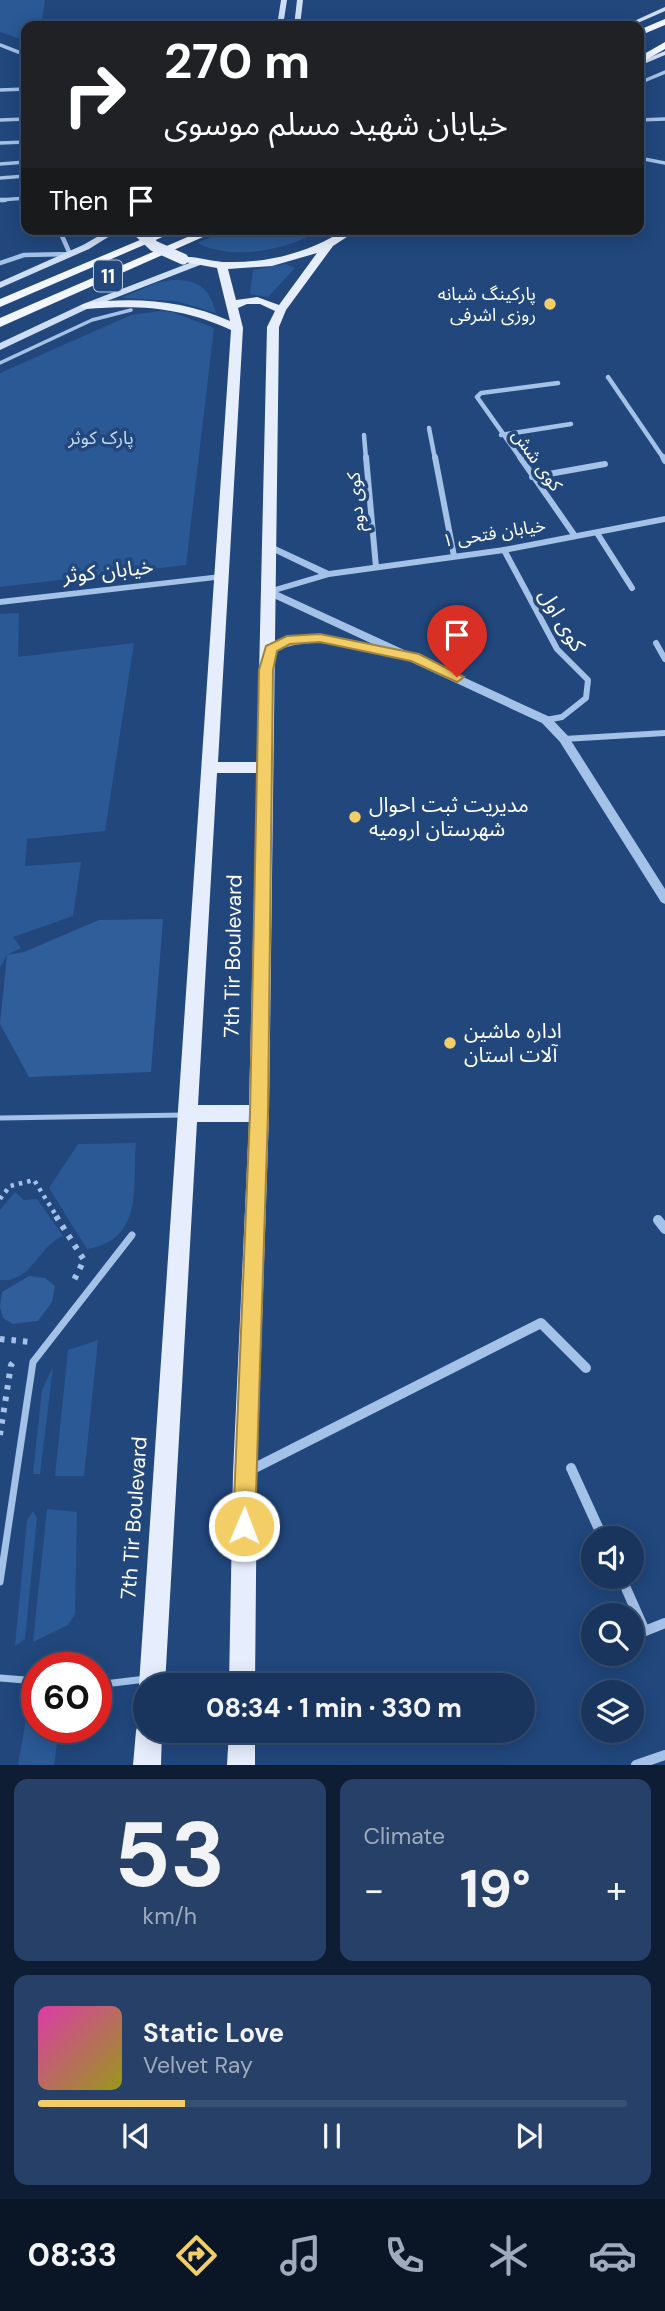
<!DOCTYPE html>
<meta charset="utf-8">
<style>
:root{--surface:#19355e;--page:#264067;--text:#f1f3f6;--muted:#9fabbc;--line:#375073;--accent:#f3cd65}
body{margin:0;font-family:"DM Sans","Noto Sans Arabic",sans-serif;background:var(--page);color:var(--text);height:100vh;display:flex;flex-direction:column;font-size:26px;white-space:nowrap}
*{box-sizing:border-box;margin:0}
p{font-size:23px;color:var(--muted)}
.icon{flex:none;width:38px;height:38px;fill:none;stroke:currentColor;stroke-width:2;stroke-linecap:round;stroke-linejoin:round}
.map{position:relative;height:1765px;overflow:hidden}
.sheet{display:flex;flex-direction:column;gap:14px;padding:14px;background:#0e1d34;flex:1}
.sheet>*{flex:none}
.banner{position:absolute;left:21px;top:21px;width:623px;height:214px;border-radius:14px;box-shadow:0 4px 18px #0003,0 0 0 2px var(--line);background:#202124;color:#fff;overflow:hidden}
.tools{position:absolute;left:581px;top:1526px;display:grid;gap:14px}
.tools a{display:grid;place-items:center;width:63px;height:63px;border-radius:50%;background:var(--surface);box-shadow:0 4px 18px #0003,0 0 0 2px var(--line);font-size:35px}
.speed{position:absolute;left:21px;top:1652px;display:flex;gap:14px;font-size:35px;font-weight:700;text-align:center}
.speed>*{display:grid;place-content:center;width:91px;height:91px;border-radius:50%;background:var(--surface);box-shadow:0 4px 18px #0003,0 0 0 2px var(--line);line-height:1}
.speed .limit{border:10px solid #d22;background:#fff;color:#111}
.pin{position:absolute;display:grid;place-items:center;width:60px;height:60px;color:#fff;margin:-72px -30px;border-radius:50% 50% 50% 0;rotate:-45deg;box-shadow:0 0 7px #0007}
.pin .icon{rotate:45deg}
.me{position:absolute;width:77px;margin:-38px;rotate:1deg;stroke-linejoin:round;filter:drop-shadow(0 0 5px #0008)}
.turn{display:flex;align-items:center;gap:24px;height:147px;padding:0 28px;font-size:32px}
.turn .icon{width:91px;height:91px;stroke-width:2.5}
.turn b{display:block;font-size:49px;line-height:60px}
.then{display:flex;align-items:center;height:66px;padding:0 28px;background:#0003;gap:14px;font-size:26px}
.big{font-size:52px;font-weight:800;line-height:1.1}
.sheet .card{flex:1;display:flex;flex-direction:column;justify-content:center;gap:10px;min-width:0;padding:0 24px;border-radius:14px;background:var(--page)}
.sheet .dial{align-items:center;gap:0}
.dial b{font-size:91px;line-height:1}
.song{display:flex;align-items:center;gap:21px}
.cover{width:84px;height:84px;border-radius:10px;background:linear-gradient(135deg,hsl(320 70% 55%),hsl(60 70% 35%))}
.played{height:7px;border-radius:4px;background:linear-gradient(90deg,var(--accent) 25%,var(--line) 25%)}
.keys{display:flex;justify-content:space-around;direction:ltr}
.heat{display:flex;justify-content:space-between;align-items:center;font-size:38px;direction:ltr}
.sheet .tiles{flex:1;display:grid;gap:14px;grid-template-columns:1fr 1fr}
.card:last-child{grid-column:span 2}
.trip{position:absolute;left:133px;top:1673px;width:402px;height:70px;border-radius:35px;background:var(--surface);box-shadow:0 4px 18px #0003,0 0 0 2px var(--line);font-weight:800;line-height:70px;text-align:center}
.tabs{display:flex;height:112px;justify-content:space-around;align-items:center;background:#0a1526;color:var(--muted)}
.tabs .icon{width:49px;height:49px}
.tabs .current{color:var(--accent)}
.tabs b{font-size:32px;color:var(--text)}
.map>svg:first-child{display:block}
.green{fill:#2a5995}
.building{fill:#305e9a}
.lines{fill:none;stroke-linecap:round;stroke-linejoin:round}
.path-far1{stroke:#a4c1e7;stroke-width:4.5;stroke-dasharray:3.5 5;stroke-linecap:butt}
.path{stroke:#a4c1e7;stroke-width:6;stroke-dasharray:4.5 7;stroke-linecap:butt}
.service-far2{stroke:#a4c1e7;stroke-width:3.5}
.service-far1{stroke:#a4c1e7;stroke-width:5}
.service{stroke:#a4c1e7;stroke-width:7}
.minor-far3{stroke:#a4c1e7;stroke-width:3.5}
.minor-far2{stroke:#a4c1e7;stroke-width:4.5}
.minor-far1{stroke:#a4c1e7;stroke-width:6}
.minor{stroke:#a4c1e7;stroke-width:10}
.tertiary{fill:#a4c1e7;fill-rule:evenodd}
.secondary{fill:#cedef5;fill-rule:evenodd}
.primary{fill:#e6eefd;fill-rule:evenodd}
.trunk{fill:#f2f6fe;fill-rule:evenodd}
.primary-bridge{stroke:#e6eefd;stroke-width:11}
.route{fill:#f3cd65;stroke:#9e8542;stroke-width:2}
.poi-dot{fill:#f3cd65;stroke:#21477d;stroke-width:2.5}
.labels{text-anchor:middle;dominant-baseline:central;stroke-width:7;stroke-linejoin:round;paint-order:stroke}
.far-poi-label{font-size:18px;fill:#fff;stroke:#21477d;text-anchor:end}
.far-park-label{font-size:18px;fill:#c8dbf5;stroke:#21477d}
.far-street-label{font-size:18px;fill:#fff;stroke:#21477d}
.shield{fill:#21477d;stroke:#bcc8d8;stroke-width:2}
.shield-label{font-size:19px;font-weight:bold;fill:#fff}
.street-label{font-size:21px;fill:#fff;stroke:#21477d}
.poi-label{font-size:21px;fill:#fff;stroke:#21477d;text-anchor:start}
</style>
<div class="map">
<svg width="665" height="1765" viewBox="0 0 665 1765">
<rect width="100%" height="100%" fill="#21477d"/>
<g class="green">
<path d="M0 0H45L41 26H26V41L0 32Z"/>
<path d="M229 229H324C289 249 235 262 197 243Z"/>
<path d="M286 264 295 268 268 297 250 294 253 270Z"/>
<path d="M172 280C197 279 210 288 216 313L176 301 121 298 156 283Z"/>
<path d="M160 311 172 312 214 328 186 565 0 587V373L131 315Z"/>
<path d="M19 613 18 657 134 643 105 831 27 839 25 866 81 862 73 916 13 937 21 948 7 955 0 968V614Z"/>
<path d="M136 1143C132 1184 145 1240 87 1249L49 1188 78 1144Z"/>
<path d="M15 1192 24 1200 37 1199 63 1236C38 1246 32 1283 0 1280V1210Z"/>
<path d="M98 1340 84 1476H55L68 1350Z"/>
<path d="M53 1367 40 1474H33L42 1390Z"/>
<path d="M47 1509 77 1512 75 1614 68 1625 33 1642Z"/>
<path d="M33 1511 37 1518 25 1639 15 1646 27 1520Z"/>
<path d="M26 1719H37V1727H59L54 1765H18Z"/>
</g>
<g class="building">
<path d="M163 919 151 1072 29 1077 0 1024 7 955 24 952 99 920Z"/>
<path d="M29 1276 45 1278 55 1286 52 1302 38 1321 13 1324 3 1318 0 1307 2 1292Z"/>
</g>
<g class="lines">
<path class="path-far1" d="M0 1199 10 1186 34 1180 57 1217"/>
<g class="path">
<path d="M56 1216 84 1260 72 1284"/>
<path d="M0 1339 31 1342"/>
<path d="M0 1435 11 1365 17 1358"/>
</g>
<path class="service-far2" d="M0 363 92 320 131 310"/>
<path class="service-far1" d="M0 1118 184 1115"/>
<g class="service">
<path d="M0 1582 33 1362 132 1235"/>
<path d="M0 1678 37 1681"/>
<path d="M96 1685 146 1679"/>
</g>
<g class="minor-far3">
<path d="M0 45 26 55"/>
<path d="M639 83 665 72"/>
<path d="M0 90 26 89"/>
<path d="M0 120 26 119"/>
<path d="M639 120 665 119"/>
<path d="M0 143 26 142"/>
<path d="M639 158 665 163"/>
<path d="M0 164 26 162"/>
<path d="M0 178 26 176"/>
<path d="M0 200 26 198"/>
</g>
<g class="minor-far2">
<path d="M0 200H5"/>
<path d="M0 263 24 255 70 254 59 229"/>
<path d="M608 377 664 459"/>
<path d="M429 428 435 459"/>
<path d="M364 435 366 459"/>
<path d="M501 435 571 424"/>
<path d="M521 459 477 397 481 393 558 383"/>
</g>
<g class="minor-far1">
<path d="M366 457 376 567"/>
<path d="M435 457 454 556"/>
<path d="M520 457 575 536"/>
<path d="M663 457 665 461"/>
<path d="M532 477 605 464"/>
<path d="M597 533 632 588"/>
<path d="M504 550 557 649 588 680 586 698 562 717 546 720"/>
<path d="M656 643 665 659"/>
<path d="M564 739 665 733"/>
</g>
<g class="minor">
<path d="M658 1220 665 1229"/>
<path d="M571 1468 603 1538"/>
<path d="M249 1471 541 1323 586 1368"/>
<path d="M621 1577 645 1631 665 1623"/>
<path d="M636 1765 665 1755"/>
</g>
<g class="tertiary">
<path d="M665 516V522L504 553 329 577 278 592 550 717 568 736 665 889V904L661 902 560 742 542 723 394 654 390 655C352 647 314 635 276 651L273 660H265L264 658 267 647C306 631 337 637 377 646L265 594V590L319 574 265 548V544H271L329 571 504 547Z"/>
<path d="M221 574 224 575V579L0 605V599Z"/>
</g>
<g class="secondary">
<path d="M281 0H287L283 26H277Z"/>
<path d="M297 0H303L300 26H294Z"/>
<path d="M665 7V11L631 26H623Z"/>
<path d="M665 51V55L639 66V62Z"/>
<path d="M111 229H121L89 249 0 288V282L83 245Z"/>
<path d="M197 260 201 263 200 265 89 308 0 350V343L83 304Z"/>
</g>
<g class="primary">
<path d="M346 229H359L333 246 286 310 279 327 269 1113 257 1473 255 1685H229L233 1473 249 1122H197L165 1685H145V1695L139 1685 231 330C180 307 141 305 86 309L80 306C87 301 98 302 106 301 149 298 190 303 230 321L217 268 179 261V257C194 255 212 262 228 262 270 263 310 252 346 229ZM317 253 279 305 257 297 236 300 228 269 272 266ZM247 304H260L275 311 267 327 257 762H218L243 328 238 308ZM217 773H257L249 1105H198Z"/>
<path d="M145 1719V1731H162L161 1765H133L136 1731 139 1721Z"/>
<path d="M229 1731H255V1765H227Z"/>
</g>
<g class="trunk">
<path d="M665 19V25L639 36V30Z"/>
<path d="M665 42V49L639 64V57Z"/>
<path d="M166 229H181L0 307V299Z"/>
<path d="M206 229H221L0 327V318Z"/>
</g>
<path class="primary-bridge" d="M137 230 154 246 183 259"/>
</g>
<path class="route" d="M320 634 419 654 464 677 457 682 411 661 320 642 290 644 277 651 273 670 268 1113 255 1526 252 1534 244 1537 236 1534 233 1526 250 1113 259 670 266 646 287 636Z"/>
<g class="poi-dot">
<circle cx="550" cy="304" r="7"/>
<circle cx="355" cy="817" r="7"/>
<circle cx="450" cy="1043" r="7"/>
</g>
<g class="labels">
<g class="far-poi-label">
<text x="536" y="294">پارکینگ شبانه<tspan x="536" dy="21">روزی اشرفی</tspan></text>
</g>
<g class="far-park-label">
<text x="101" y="438">پارک کوثر</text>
</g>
<g class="far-street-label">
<text transform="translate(537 460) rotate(54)">کوی شش</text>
<text transform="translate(356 502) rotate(-95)">کوی دوم</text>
<text transform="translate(494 533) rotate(-9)">خیابان فتحی ۱</text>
</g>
<rect class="shield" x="94" y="260.5" width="28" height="31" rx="5"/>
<g class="shield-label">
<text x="108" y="276">11</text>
</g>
<g class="street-label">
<text transform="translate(108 571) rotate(-6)">خیابان کوثر</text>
<text transform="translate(562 620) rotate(59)">کوی اول</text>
<text transform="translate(233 956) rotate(-89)">7th Tir Boulevard</text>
<text transform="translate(134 1518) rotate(-86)">7th Tir Boulevard</text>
</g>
<g class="poi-label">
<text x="369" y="805">مدیریت ثبت احوال<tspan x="369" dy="24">شهرستان ارومیه</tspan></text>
<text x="464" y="1031">اداره ماشین<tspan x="464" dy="24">آلات استان</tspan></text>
</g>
</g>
</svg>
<div class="tools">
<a><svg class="icon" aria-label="sound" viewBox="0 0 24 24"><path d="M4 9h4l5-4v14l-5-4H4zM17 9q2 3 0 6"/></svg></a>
<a><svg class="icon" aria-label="search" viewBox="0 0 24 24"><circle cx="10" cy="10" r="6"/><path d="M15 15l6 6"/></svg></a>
<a><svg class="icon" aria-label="layers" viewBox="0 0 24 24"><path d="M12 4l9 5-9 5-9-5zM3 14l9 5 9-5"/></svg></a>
</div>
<div class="speed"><div class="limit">60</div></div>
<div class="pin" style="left:457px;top:677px;background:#d93025"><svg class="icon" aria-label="arrive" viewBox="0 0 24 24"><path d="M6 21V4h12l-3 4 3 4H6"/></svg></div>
<svg class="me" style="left:244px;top:1526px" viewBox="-20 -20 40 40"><circle r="17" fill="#f3cd65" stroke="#fff" stroke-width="3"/><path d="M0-11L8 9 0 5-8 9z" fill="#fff"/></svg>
<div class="trip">08:34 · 1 min · 330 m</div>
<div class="banner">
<div class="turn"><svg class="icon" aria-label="right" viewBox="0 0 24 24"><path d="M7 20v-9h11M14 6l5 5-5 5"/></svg><div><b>270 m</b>خیابان شهید مسلم موسوی</div></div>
<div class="then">Then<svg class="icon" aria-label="arrive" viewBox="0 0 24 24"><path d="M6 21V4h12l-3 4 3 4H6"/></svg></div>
</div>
</div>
<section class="sheet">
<div class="tiles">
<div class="card dial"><b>53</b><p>km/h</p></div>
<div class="card"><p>Climate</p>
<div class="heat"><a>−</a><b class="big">19°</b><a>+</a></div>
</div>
<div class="card">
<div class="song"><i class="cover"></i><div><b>Static Love</b><p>Velvet Ray</p></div></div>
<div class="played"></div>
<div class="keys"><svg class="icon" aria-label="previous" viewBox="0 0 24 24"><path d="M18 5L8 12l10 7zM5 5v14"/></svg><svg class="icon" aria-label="pause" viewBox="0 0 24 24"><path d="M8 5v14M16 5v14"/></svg><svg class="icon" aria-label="next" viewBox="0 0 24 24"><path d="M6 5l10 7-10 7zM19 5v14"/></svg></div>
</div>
</div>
</section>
<nav class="tabs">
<b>08:33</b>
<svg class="icon current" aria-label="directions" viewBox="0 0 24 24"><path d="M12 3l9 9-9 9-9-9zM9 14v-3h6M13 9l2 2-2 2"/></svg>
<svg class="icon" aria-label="music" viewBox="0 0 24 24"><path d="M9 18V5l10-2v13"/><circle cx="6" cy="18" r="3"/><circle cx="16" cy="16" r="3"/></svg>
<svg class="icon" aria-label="phone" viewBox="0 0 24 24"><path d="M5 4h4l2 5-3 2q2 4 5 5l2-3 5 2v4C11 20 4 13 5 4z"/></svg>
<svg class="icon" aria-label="climate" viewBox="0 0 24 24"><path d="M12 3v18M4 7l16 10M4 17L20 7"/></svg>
<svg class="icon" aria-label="car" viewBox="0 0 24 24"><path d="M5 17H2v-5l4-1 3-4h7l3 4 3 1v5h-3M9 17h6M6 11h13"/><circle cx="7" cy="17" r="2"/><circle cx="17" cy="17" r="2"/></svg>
</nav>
